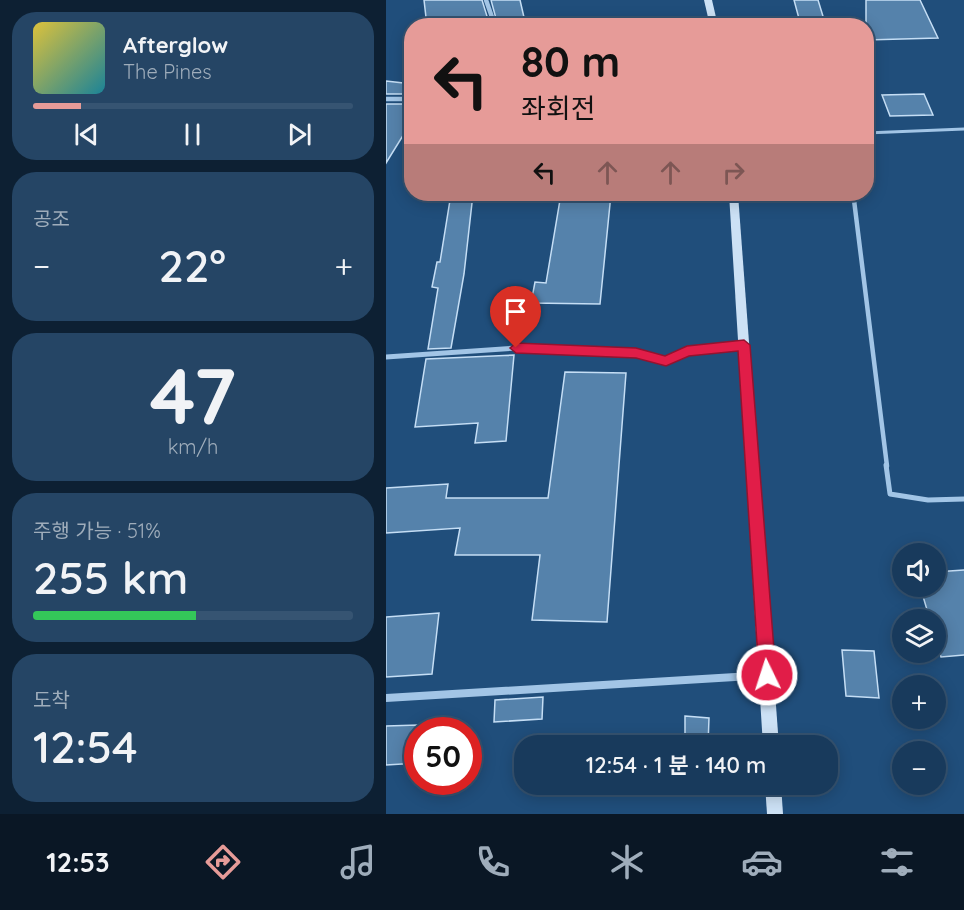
<!DOCTYPE html>
<html lang="ko">
<meta charset="utf-8">
<style>
:root{--surface:#183a5c;--page:#254565;--text:#f1f3f6;--muted:#9fadbb;--line:#365472;--accent:#e69b98}
body{margin:0;font-family:Quicksand,"Noto Sans KR",sans-serif;background:var(--page);color:var(--text);height:100vh;display:flex;flex-direction:column;font-size:22px;white-space:nowrap}
*{box-sizing:border-box;margin:0}
p{font-size:20px;color:var(--muted)}
.icon{flex:none;width:33px;height:33px;fill:none;stroke:currentColor;stroke-width:2;stroke-linecap:round;stroke-linejoin:round}
.map{position:relative;flex:1;overflow:hidden}
.details{display:flex;flex-direction:column;gap:12px;padding:12px;background:#0d2033;width:386px}
.details>*{flex:none}
.hud{position:absolute;left:18px;top:18px;width:470px;height:183px;border-radius:24px;box-shadow:0 3px 15px #0003,0 0 0 2px var(--line);background:#e69b98;color:#111;overflow:hidden}
.tools{position:absolute;left:506px;top:543px;display:grid;gap:12px}
.tools a{display:grid;place-items:center;width:54px;height:54px;border-radius:50%;background:var(--surface);box-shadow:0 3px 15px #0003,0 0 0 2px var(--line);font-size:30px}
.speed{position:absolute;left:18px;top:717px;display:flex;gap:12px;font-size:30px;font-weight:700;text-align:center}
.speed>*{display:grid;place-content:center;width:78px;height:78px;border-radius:50%;background:var(--surface);box-shadow:0 3px 15px #0003,0 0 0 2px var(--line);line-height:1}
.speed .limit{border:9px solid #d22;background:#fff;color:#111}
.pin{position:absolute;display:grid;place-items:center;width:51px;height:51px;color:#fff;margin:-62px -26px;border-radius:50% 50% 50% 0;rotate:-45deg;box-shadow:0 0 6px #0007}
.pin .icon{rotate:45deg}
.me{position:absolute;width:66px;margin:-33px;rotate:356deg;stroke-linejoin:round;filter:drop-shadow(0 0 4px #0008)}
.turn{display:flex;align-items:center;gap:21px;height:126px;padding:0 18px;font-size:27px}
.turn .icon{width:78px;height:78px;stroke-width:2.5}
.turn b{display:block;font-size:42px;line-height:51px}
.lanes{display:flex;align-items:center;height:57px;padding:0 18px;background:#0003;justify-content:center;gap:30px;direction:ltr}
.lanes .off{opacity:.35}
.big{font-size:45px;font-weight:600;line-height:1.1}
.details .widget{flex:1;display:flex;flex-direction:column;justify-content:center;gap:9px;min-width:0;padding:0 21px;border-radius:24px;background:var(--page)}
.details .dial{align-items:center;gap:0}
.dial b{font-size:78px;line-height:1}
.song{display:flex;align-items:center;gap:18px}
.cover{width:72px;height:72px;border-radius:9px;background:linear-gradient(135deg,hsl(50 70% 55%),hsl(190 70% 35%))}
.played{height:6px;border-radius:3px;background:linear-gradient(90deg,var(--accent) 15%,var(--line) 15%)}
.keys{display:flex;justify-content:space-around;direction:ltr}
.heat{display:flex;justify-content:space-between;align-items:center;font-size:33px;direction:ltr}
.charge{height:9px;border-radius:4px;background:linear-gradient(90deg,#34c759 51%,var(--line) 0)}
.trip{position:absolute;left:128px;top:735px;width:324px;height:60px;border-radius:24px;background:var(--surface);box-shadow:0 3px 15px #0003,0 0 0 2px var(--line);font-weight:600;line-height:60px;text-align:center}
.tab-bar{display:flex;height:96px;justify-content:space-around;align-items:center;background:#0a1725;color:var(--muted)}
.tab-bar .icon{width:42px;height:42px}
.tab-bar .selected{color:var(--accent)}
.tab-bar b{font-size:27px;color:var(--text)}
main{display:flex;flex:1;min-height:0}
.map>svg:first-child{display:block}
.building{fill:#5582ab;stroke:#c5def5;stroke-width:1.5}
.lines{fill:none;stroke-linecap:round;stroke-linejoin:round}
.lane-far2{stroke:#a2c5e6;stroke-width:3}
.lane-far1{stroke:#a2c5e6;stroke-width:4.5}
.lane{stroke:#a2c5e6;stroke-width:5}
.street-far2{stroke:#a2c5e6;stroke-width:4.5}
.street-far1{stroke:#a2c5e6;stroke-width:5}
.street{stroke:#a2c5e6;stroke-width:8}
.secondary{fill:#cce1f5;fill-rule:evenodd}
.route{fill:#e11d48;stroke:#92132f;stroke-width:1.5}
</style>
<main>
<section class="details">
<div class="widget">
<div class="song"><i class="cover"></i><div><b>Afterglow</b><p>The Pines</p></div></div>
<div class="played"></div>
<div class="keys"><svg class="icon" aria-label="previous" viewBox="0 0 24 24"><path d="M18 5L8 12l10 7zM5 5v14"/></svg><svg class="icon" aria-label="pause" viewBox="0 0 24 24"><path d="M8 5v14M16 5v14"/></svg><svg class="icon" aria-label="next" viewBox="0 0 24 24"><path d="M6 5l10 7-10 7zM19 5v14"/></svg></div>
</div>
<div class="widget"><p>공조</p>
<div class="heat"><a>−</a><b class="big">22°</b><a>+</a></div>
</div>
<div class="widget dial"><b>47</b><p>km/h</p></div>
<div class="widget"><p>주행 가능 · 51%</p><b class="big">255 km</b><div class="charge"></div></div>
<div class="widget"><p>도착</p><b class="big">12:54</b></div>
</section>
<div class="map">
<svg width="579" height="814" viewBox="0 0 579 814">
<rect width="100%" height="100%" fill="#204e7b"/>
<g class="building">
<path d="M38 0H96L104 26H41Z"/>
<path d="M105 0H134L140 26H112Z"/>
<path d="M408 0H432L440 26H415Z"/>
<path d="M480 0H534L552 38 480 40Z"/>
<path d="M0 81 26 84V94H0Z"/>
<path d="M538 94 547 115 504 116 496 95Z"/>
<path d="M0 104H26V121L0 163Z"/>
<path d="M65 194H87L78 274 65 348 42 349 52 288 46 287 51 262H54Z"/>
<path d="M175 194H225L214 304 145 303 149 282 160 283Z"/>
<path d="M128 355 120 441 89 443 92 423 29 427 40 359Z"/>
<path d="M179 372 240 373 221 622 146 620 154 555H69L74 528 0 533V488L62 484 60 498H162Z"/>
<path d="M579 570V655L555 657 549 637V620H544L534 586H549V572Z"/>
<path d="M53 613 46 674 0 677V617Z"/>
<path d="M456 650 488 651 493 698 460 696Z"/>
<path d="M157 697 156 719 108 722 109 700Z"/>
<path d="M299 716 323 718 322 746H299Z"/>
<path d="M32 725V763L0 765V726Z"/>
</g>
<g class="lines">
<g class="lane-far2">
<path d="M480 133 579 129"/>
<path d="M467 194 468 202"/>
</g>
<path class="lane-far1" d="M468 200 501 466"/>
<path class="lane" d="M500 465 504 494 542 500 579 499"/>
<g class="street-far2">
<path d="M100 0 108 23"/>
<path d="M0 99H26"/>
</g>
<path class="street-far1" d="M0 357 131 348 250 353 280 361 301 351 358 345"/>
<path class="street" d="M0 698 381 675"/>
<g class="secondary">
<path d="M318 0H326L332 26H324Z"/>
<path d="M343 194H352L393 746H377Z"/>
<path d="M379 784H395L397 814H381Z"/>
</g>
</g>
<path class="route" d="M358 340 364 345 390 675 387 681 381 684 375 681 373 675 352 351 303 356 280 366 250 358 130 353 124 348 130 343 250 348 279 356 301 346Z"/>
</svg>
<div class="tools">
<a><svg class="icon" aria-label="sound" viewBox="0 0 24 24"><path d="M4 9h4l5-4v14l-5-4H4zM17 9q2 3 0 6"/></svg></a>
<a><svg class="icon" aria-label="layers" viewBox="0 0 24 24"><path d="M12 4l9 5-9 5-9-5zM3 14l9 5 9-5"/></svg></a>
<a>+</a>
<a>−</a>
</div>
<div class="speed"><div class="limit">50</div></div>
<div class="pin" style="left:130px;top:348px;background:#d93025"><svg class="icon" aria-label="arrive" viewBox="0 0 24 24"><path d="M6 21V4h12l-3 4 3 4H6"/></svg></div>
<svg class="me" style="left:381px;top:675px" viewBox="-20 -20 40 40"><circle r="17" fill="#e11d48" stroke="#fff" stroke-width="3"/><path d="M0-11L8 9 0 5-8 9z" fill="#fff"/></svg>
<div class="trip">12:54 · 1 분 · 140 m</div>
<div class="hud">
<div class="turn"><svg class="icon" aria-label="left" viewBox="0 0 24 24"><path d="M17 20v-9H6M10 6l-5 5 5 5"/></svg><div><b>80 m</b>좌회전</div></div>
<div class="lanes"><svg class="icon" aria-label="left" viewBox="0 0 24 24"><path d="M17 20v-9H6M10 6l-5 5 5 5"/></svg><svg class="icon off" aria-label="ahead" viewBox="0 0 24 24"><path d="M12 20V5M6 11l6-6 6 6"/></svg><svg class="icon off" aria-label="ahead" viewBox="0 0 24 24"><path d="M12 20V5M6 11l6-6 6 6"/></svg><svg class="icon off" aria-label="right" viewBox="0 0 24 24"><path d="M7 20v-9h11M14 6l5 5-5 5"/></svg></div>
</div>
</div>
</main>
<nav class="tab-bar">
<b>12:53</b>
<svg class="icon selected" aria-label="directions" viewBox="0 0 24 24"><path d="M12 3l9 9-9 9-9-9zM9 14v-3h6M13 9l2 2-2 2"/></svg>
<svg class="icon" aria-label="music" viewBox="0 0 24 24"><path d="M9 18V5l10-2v13"/><circle cx="6" cy="18" r="3"/><circle cx="16" cy="16" r="3"/></svg>
<svg class="icon" aria-label="phone" viewBox="0 0 24 24"><path d="M5 4h4l2 5-3 2q2 4 5 5l2-3 5 2v4C11 20 4 13 5 4z"/></svg>
<svg class="icon" aria-label="climate" viewBox="0 0 24 24"><path d="M12 3v18M4 7l16 10M4 17L20 7"/></svg>
<svg class="icon" aria-label="car" viewBox="0 0 24 24"><path d="M5 17H2v-5l4-1 3-4h7l3 4 3 1v5h-3M9 17h6M6 11h13"/><circle cx="7" cy="17" r="2"/><circle cx="17" cy="17" r="2"/></svg>
<svg class="icon" aria-label="filters" viewBox="0 0 24 24"><path d="M4 7h16M4 17h16"/><circle cx="9" cy="7" r="2"/><circle cx="15" cy="17" r="2"/></svg>
</nav>
